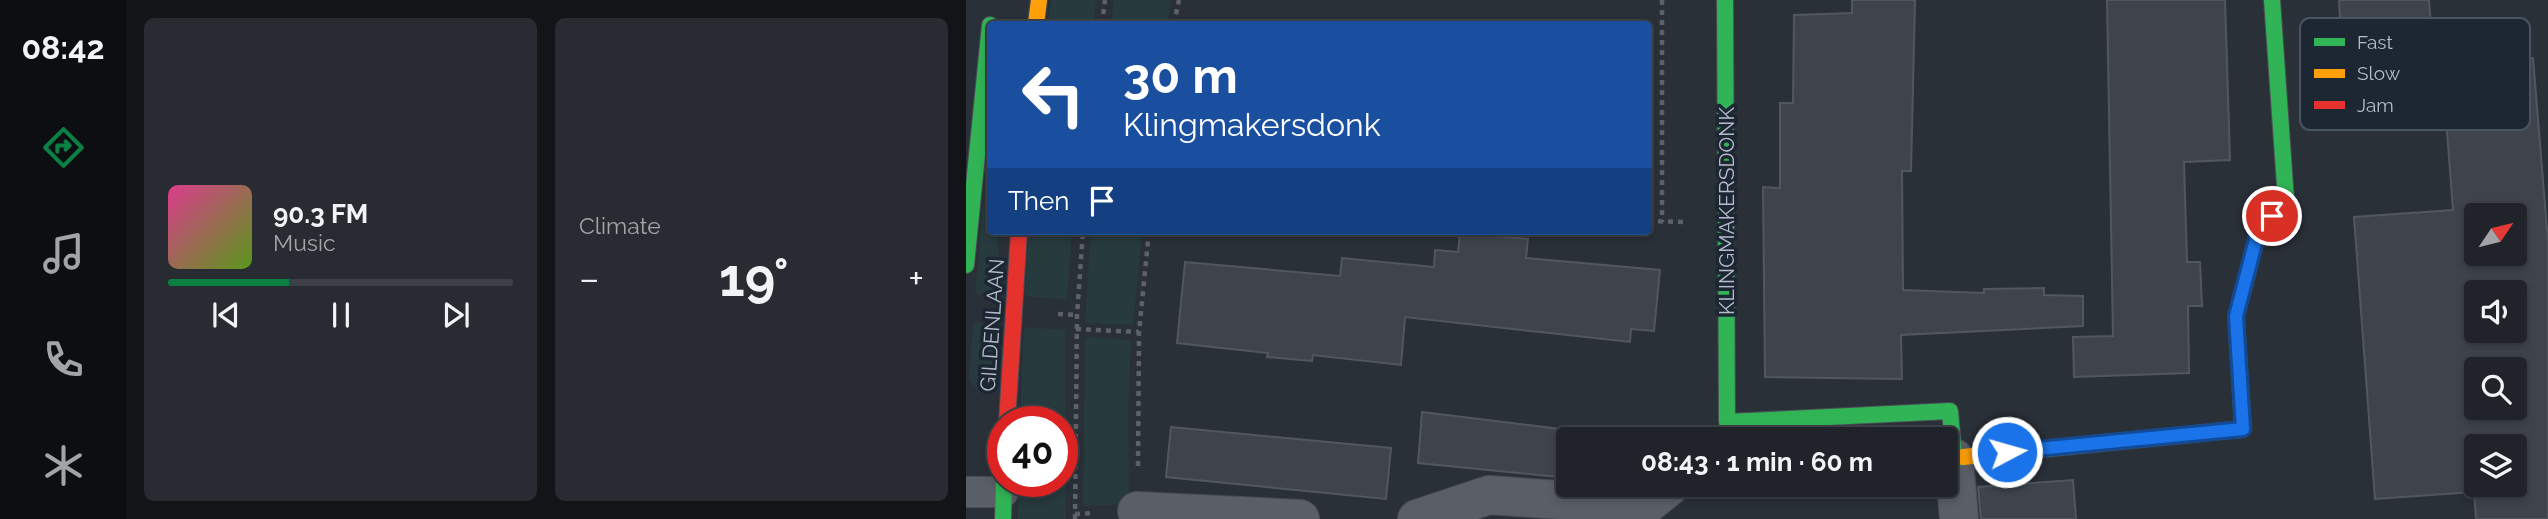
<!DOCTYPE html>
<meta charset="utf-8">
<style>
:root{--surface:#20242a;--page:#282c32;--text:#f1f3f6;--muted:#a2a4a8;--line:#3d4147;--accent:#0b8043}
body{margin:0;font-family:Raleway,sans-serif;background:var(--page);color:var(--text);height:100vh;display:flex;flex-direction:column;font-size:26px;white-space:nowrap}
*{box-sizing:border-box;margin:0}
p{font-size:23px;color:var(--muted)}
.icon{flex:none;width:38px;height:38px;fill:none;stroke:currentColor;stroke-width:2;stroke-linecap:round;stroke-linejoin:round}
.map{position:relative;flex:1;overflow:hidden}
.drawer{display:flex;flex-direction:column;gap:18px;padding:18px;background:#121417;width:840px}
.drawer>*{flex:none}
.hud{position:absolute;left:21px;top:21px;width:665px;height:214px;border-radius:7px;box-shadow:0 4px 10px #0003,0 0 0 2px var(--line);background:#1a4fa0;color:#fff;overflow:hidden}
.needle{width:46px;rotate:55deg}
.buttons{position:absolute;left:1498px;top:203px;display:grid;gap:14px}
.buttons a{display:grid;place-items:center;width:63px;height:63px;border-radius:7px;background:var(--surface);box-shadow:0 4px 10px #0003,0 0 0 2px var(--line);font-size:35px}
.speed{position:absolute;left:21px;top:406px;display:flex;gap:14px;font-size:35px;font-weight:700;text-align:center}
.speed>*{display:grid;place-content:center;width:91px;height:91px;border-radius:50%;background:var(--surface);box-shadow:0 4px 10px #0003,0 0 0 2px var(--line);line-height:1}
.speed .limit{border:10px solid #d22;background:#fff;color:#111}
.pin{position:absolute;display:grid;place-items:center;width:60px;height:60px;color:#fff;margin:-30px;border:4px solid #fff;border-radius:50%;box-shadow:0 2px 7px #0007}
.me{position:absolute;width:77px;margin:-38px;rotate:84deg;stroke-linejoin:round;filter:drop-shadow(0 0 5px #0008)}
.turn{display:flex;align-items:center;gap:24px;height:147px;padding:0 21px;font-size:32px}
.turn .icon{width:91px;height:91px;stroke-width:2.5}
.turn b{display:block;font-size:49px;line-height:60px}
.then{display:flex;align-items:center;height:66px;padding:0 21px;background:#0003;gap:14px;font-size:26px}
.big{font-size:52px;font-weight:700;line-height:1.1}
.drawer .card{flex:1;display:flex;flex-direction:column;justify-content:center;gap:10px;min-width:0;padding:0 24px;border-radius:10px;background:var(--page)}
.song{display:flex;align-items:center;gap:21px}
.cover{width:84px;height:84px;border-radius:10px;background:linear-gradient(135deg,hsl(330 70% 55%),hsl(90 70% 35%))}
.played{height:7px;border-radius:4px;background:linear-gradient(90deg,var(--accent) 35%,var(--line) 35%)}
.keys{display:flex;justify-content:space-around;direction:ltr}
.heat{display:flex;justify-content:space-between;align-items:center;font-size:38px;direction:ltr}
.drawer .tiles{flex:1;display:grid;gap:18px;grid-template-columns:repeat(2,1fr)}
.trip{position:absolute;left:590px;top:427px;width:402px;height:70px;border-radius:7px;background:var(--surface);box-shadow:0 4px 10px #0003,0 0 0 2px var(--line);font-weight:700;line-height:70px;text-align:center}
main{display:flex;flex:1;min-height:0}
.menu{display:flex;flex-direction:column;width:126px;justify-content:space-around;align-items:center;background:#0d0e11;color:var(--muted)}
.menu .icon{width:49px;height:49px}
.menu .active{color:var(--accent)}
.menu b{font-size:32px;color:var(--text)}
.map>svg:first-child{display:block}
.green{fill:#273a3e}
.building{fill:#3f444c;stroke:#52575f;stroke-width:2;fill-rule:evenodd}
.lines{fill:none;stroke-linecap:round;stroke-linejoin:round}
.lane-casing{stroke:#484c55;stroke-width:32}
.street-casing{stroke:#484c55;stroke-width:40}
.fast-casing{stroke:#484c55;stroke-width:18}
.slow-casing{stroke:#484c55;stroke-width:18}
.jam-casing{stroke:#484c55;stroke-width:18}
.path{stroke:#5c6268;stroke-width:4.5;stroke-dasharray:5 5;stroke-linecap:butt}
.lane{stroke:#5a5e66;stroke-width:30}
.street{stroke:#5a5e66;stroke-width:38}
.fast{stroke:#30b455;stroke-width:16}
.slow{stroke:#ff9f0a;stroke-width:16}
.jam{stroke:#e5322d;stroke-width:16}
.route-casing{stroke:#114b97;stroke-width:18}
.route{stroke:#1a73e8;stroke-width:12}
.labels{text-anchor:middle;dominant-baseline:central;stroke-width:7;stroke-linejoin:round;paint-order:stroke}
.street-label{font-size:21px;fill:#b4bcc9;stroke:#1d2633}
.key{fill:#1d2633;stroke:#4a5360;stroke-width:2}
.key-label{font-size:19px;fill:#b4bcc9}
</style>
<main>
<nav class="menu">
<b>08:42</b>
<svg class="icon active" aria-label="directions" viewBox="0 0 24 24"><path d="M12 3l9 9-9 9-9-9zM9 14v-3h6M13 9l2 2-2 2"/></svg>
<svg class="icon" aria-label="music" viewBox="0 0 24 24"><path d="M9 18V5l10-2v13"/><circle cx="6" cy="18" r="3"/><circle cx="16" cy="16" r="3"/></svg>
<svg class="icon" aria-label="phone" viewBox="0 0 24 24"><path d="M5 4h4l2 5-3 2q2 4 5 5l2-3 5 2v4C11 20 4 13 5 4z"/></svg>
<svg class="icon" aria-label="climate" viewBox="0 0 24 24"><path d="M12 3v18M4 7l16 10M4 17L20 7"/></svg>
</nav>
<section class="drawer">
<div class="tiles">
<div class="card">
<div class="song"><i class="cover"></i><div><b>90.3 FM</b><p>Music</p></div></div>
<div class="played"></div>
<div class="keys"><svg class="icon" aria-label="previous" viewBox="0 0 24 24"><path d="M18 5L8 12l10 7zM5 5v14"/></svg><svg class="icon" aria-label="pause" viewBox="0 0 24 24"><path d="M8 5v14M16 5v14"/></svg><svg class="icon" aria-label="next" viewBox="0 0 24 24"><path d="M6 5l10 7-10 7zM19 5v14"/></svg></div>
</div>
<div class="card"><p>Climate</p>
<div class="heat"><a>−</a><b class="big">19°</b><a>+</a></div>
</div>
</div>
</section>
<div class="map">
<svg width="1582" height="519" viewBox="0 0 1582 519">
<rect width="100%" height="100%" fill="#2a3038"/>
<g class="green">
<path d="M85 0H130L127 24H82Z"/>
<path d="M148 0H205L201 24H145Z"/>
<path d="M24 205V231H30L35 271 33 295 9 294 17 206Z"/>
<path d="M62 231H106L101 300 59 296Z"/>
<path d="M125 231H176L167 325 119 323Z"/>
<path d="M7 322 32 324 27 371 19 387 12 389 3 380Z"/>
<path d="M58 327 99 330 100 519H52V481H96V422H54Z"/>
<path d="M119 337 165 340 162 412 163 504 117 506Z"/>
</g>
<g class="building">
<path d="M886 0H949L945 171H936L937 290 1018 293V289L1078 288V295L1117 296V326L935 335 936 379 799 377 797 187 814 188V103H827L828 15 886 13Z"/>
<path d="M1141 0H1259L1264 160 1218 162 1221 262H1234L1235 283 1236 306H1222L1223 373 1108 377 1107 337 1147 336Z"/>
<path d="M1373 0H1463L1470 92 1379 99Z"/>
<path d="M1567 58 1582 242V519H1510L1508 492 1409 499 1388 217 1487 210 1476 65ZM1510 215H1549V254H1510ZM1510 292H1549V331H1510ZM1510 369H1549V408H1510ZM1510 446H1549V485H1510Z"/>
<path d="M494 233 562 239 560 258 694 270 688 331 665 329 664 342 439 317 435 365 347 355 346 361 301 357 302 353 211 343 219 262 374 276 376 258 468 267 469 250 492 252Z"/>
<path d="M456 412 602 430V478L452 463Z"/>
<path d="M205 427 425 448 420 499 200 477Z"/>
<path d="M1107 480 1110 519H1015L1012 487Z"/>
</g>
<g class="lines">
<g class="lane-casing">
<path id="lane" d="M0 492H37"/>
</g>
<g class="street-casing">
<g id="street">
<path d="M988 458 993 519"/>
<path d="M171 511 334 519"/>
<path d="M451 519 523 495 679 506 705 485"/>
</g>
</g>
<g class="fast-casing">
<g id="fast">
<path d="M759 0 761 422 984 411 988 458 997 457"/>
<path d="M0 265 24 25"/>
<path d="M1279 283 1292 232 1320 200 1306 0"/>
<path d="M37 519 38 481"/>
</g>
</g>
<g class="slow-casing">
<g id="slow">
<path d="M70 24 73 0"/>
<path d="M997 457 1277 429 1270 316 1279 283"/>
</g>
</g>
<g class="jam-casing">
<path id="jam" d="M41 422 53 231"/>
</g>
<g class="path">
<path d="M696 0V222"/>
<path d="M136 24 139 0"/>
<path d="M208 24 213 0"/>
<path d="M682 221 717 222"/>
<path d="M92 314 111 315"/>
<path d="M110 329 173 332"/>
<path d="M172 466 173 332 183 231"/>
<path d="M109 514 128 513"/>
<path d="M109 519 111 315 117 231"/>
</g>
<use href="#lane" class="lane"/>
<use href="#street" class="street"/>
<use href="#fast" class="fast"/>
<use href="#slow" class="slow"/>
<use href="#jam" class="jam"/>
</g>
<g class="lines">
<g class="route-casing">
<path id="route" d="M1041 452 1277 429 1270 316 1292 232 1306 216"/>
</g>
<use href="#route" class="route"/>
</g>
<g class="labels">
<g class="street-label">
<text transform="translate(760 211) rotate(-90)">KLINGMAKERSDONK</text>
<text transform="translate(26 325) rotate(-86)">GILDENLAAN</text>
</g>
</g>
<rect x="1334" y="18" width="230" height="112" rx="10" class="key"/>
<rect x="1348" y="38" width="31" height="8" fill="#30b455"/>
<rect x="1348" y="69" width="31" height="9" fill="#ff9f0a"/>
<rect x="1348" y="101" width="31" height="8" fill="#e5322d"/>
<g class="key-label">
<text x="1391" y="49">Fast</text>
<text x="1391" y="80">Slow</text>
<text x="1391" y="112">Jam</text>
</g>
</svg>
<div class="buttons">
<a><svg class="needle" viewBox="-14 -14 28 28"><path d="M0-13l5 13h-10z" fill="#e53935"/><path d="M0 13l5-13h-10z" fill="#a2a4a8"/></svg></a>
<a><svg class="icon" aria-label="sound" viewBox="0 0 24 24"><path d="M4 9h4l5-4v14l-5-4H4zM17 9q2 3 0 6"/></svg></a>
<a><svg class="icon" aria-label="search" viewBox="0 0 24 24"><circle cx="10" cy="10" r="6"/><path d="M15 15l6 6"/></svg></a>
<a><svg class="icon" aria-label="layers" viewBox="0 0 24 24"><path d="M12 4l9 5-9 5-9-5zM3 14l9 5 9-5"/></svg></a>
</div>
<div class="speed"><div class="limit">40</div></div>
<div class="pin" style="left:1306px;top:216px;background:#d93025"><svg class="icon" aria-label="arrive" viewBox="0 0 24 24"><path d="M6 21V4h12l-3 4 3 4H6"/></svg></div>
<svg class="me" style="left:1041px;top:452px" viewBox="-20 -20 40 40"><circle r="17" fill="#1a73e8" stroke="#fff" stroke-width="3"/><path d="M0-11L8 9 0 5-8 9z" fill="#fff"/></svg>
<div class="trip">08:43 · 1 min · 60 m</div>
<div class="hud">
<div class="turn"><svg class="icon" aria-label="left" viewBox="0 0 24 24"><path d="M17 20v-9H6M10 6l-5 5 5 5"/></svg><div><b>30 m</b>Klingmakersdonk</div></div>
<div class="then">Then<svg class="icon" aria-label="arrive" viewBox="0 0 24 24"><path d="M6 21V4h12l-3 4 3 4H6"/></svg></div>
</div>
</div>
</main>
